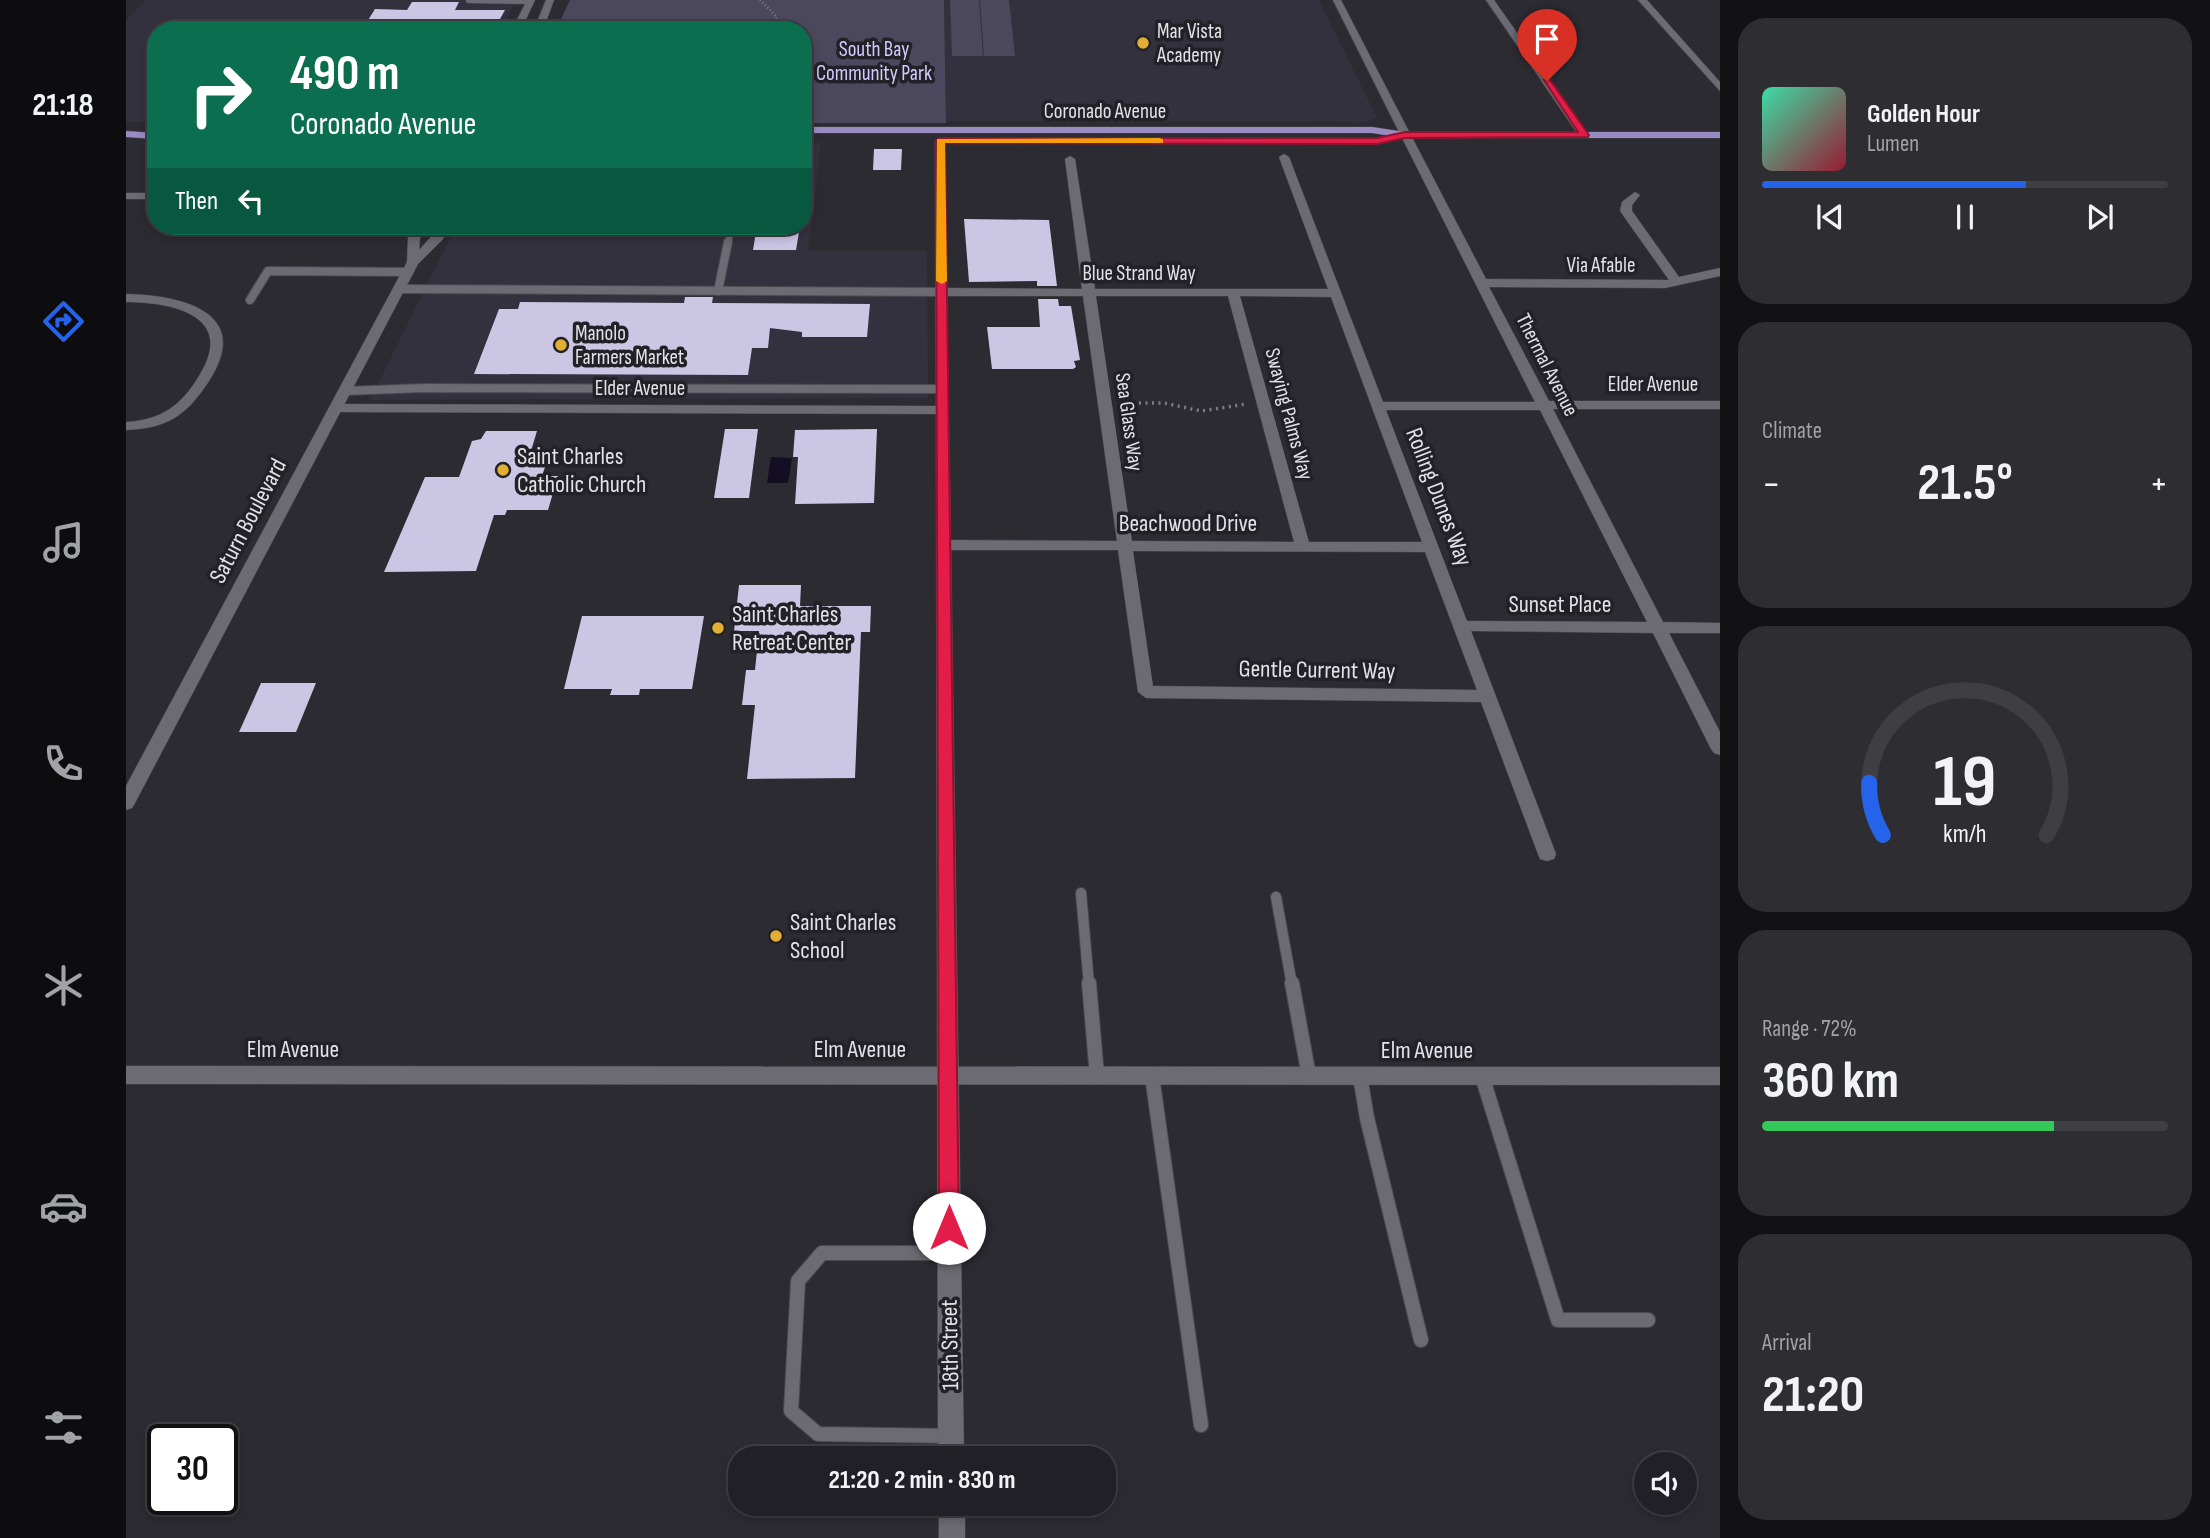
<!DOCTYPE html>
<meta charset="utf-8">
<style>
:root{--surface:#212026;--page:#2d2d32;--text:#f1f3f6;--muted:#a2a3a7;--line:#3e3e43;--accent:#2563eb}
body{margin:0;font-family:"Sofia Sans Condensed",sans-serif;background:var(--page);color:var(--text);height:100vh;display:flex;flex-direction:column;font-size:26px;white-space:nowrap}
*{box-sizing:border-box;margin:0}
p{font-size:23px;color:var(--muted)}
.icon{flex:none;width:38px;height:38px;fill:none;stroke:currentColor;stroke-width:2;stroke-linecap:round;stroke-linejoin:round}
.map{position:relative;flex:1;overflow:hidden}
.panel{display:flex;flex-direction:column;gap:18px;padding:18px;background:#121215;width:490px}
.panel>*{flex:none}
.top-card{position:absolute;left:21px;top:21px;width:665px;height:214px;border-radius:28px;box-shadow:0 4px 10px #0003,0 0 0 2px var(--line);background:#0b6e4f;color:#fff;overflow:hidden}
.controls{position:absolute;left:1508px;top:1452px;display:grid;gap:14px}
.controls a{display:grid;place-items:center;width:63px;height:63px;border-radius:50%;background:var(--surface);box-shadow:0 4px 10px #0003,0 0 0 2px var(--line);font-size:35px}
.speed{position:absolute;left:21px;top:1424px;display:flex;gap:14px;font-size:35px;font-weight:700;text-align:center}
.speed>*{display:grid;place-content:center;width:91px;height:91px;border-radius:50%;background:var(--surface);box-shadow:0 4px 10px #0003,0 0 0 2px var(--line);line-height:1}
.speed .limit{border:4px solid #111;border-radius:10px;background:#fff;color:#111}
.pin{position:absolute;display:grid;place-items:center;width:60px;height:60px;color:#fff;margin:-72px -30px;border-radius:50% 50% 50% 0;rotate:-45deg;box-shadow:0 0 7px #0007}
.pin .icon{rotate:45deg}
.me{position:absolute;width:77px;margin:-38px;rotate:0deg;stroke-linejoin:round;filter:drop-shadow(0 0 5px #0008)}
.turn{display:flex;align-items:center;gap:24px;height:147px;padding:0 28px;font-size:32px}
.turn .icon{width:91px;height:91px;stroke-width:2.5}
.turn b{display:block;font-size:49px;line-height:60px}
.then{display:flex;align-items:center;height:66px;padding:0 28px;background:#0003;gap:14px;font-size:26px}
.big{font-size:52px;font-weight:700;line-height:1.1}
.panel .widget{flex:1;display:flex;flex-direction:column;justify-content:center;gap:10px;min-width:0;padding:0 24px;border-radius:28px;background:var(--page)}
.panel .dial{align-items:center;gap:0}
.dial svg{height:182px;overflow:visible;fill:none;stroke:var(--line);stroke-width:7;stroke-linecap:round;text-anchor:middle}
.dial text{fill:var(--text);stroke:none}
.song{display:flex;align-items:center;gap:21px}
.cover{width:84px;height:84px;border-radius:10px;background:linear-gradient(135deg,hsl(160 70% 55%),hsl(350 70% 35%))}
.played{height:7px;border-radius:4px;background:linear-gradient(90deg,var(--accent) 65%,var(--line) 65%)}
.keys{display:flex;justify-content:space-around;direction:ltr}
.heat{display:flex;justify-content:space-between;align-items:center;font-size:38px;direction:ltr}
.charge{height:10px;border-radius:5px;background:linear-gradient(90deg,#34c759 72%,var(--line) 0)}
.trip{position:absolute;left:602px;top:1446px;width:388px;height:70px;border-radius:28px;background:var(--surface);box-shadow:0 4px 10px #0003,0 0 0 2px var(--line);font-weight:700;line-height:70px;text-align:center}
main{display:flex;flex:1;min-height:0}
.tabs{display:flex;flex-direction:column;width:126px;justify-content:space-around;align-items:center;background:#0d0d0f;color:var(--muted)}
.tabs .icon{width:49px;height:49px}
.tabs .selected{color:var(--accent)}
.tabs b{font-size:32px;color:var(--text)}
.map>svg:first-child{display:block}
.built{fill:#34313e}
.green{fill:#4b475c}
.water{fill:#140e24}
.building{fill:#ccc6e5}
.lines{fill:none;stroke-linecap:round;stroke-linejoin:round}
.service-far3-casing{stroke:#4b4a4f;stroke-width:7}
.service-far2-casing{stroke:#4b4a4f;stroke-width:10}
.service-far1-casing{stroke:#4b4a4f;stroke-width:12}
.service-casing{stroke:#4b4a4f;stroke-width:16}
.minor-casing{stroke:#4b4a4f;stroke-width:1}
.tertiary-casing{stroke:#4b4a4f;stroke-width:1}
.secondary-casing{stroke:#4b4a4f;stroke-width:1}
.primary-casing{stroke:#4b4a4f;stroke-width:1}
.path-far1{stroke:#7e7d83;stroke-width:2.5;stroke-dasharray:1 2.5;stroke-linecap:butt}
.path{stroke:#7e7d83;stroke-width:3.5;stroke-dasharray:2 4.5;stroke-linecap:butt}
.service-far3{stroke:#6c6a72;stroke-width:6}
.service-far2{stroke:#6c6a72;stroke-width:8}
.service-far1{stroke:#6c6a72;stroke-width:10}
.service{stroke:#6c6a72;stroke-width:14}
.minor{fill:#6c6a72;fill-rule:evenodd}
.tertiary{fill:#6c6a72;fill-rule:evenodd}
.secondary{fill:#6c6a72;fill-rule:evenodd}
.primary{fill:#988bc1;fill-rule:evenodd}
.route{fill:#e11d48;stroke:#92132f;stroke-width:2}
.slow{fill:#f59e0b}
.poi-dot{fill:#e2af34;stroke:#232128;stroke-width:2.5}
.labels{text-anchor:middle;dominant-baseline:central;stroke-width:7;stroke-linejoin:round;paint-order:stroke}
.far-poi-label{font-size:21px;fill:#e3e2e7;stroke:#232128;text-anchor:start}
.far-park-label{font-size:21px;fill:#d5caff;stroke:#232128}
.far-street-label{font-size:21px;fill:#e3e2e7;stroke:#232128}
.poi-label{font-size:24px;fill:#e3e2e7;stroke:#232128;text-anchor:start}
.street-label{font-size:24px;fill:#e3e2e7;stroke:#232128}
</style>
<main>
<nav class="tabs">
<b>21:18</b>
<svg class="icon selected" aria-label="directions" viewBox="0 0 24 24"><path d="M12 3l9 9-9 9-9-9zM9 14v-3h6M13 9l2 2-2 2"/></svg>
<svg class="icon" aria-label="music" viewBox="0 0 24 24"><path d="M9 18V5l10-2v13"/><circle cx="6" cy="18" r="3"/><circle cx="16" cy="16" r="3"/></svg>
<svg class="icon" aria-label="phone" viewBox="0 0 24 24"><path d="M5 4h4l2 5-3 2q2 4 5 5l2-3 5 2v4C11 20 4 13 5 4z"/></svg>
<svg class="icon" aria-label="climate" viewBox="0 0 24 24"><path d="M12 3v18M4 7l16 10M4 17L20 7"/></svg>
<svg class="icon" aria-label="car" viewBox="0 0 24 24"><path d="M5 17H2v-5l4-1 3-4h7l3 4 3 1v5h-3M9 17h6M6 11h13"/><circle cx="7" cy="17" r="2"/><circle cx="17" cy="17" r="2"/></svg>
<svg class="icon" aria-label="filters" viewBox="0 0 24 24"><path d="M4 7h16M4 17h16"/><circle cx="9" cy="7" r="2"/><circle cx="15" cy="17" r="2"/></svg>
</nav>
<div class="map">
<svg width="1594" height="1538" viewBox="0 0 1594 1538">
<rect width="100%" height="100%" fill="#2c2b32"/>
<g class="built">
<path d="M20 0H390L374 30H30V122H0V20Z"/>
<path d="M818 0H1193L1251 118 1238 122 820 121Z"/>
<path d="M677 143H695L682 251H801L802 398 244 400 330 226H677Z"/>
</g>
<g class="green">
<path d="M444 0H818L820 123H677V30H430Z"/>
<path d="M824 0H853L857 56H826Z"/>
<path d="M854 0H883L889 56H858Z"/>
</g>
<path class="water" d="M645 457 666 458 662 483H641Z"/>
<g class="building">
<path d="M286 2H333L329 10H379L368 30H236L249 9 281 10Z"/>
<path d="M748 149H776L775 170H747Z"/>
<path d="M838 219 923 220 931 286H911V281L843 282Z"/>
<path d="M631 226H674L670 250H627Z"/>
<path d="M559 297H587L586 303 744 304 741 337H676V332L644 328 642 348H626L622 375 348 374 373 309H392L394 302 558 303Z"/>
<path d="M912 299H932L933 306H945L954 360 948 361 950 367 947 369H866L861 327H914Z"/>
<path d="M599 429H632L623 498H588Z"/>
<path d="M751 429 748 503 669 504 672 457H667L669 430Z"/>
<path d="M360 431H411L401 464H420L416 476H432L422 510H381L379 515H368L350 571 258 572 299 477H333L346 441 355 439Z"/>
<path d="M613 585H675L674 606H745L744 632H735L729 778 621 779 629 705H616L620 670H629L633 631H608Z"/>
<path d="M456 616H578L566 689H514L513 695H484L486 689H438Z"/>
<path d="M135 683H190L170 732H113Z"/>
</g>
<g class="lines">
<g class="service-far3-casing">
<g id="service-far3">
<path d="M343 0 405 1"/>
<path d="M602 244 606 226"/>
</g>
</g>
<g class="service-far2-casing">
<g id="service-far2">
<path d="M275 289 816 292"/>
<path d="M592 291 602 242"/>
<path d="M124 300 142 271 283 272"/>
<path d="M219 391 297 388 816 389"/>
</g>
</g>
<g class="service-far1-casing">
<g id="service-far1">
<path d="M955 893 963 985"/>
<path d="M1150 897 1166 985"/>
</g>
</g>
<g class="service-casing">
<g id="service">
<path d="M963 983 971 1076"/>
<path d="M1166 983 1183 1076"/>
<path d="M1026 1076 1075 1425"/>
<path d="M1234 1076 1241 1118 1295 1340"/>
<path d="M1356 1076 1432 1320H1522"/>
<path d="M823 1253H696L672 1281 665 1411 692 1434 825 1436"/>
</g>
</g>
<g class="minor-casing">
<g id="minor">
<path d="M1360 0H1368L1463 135 1462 137H1454Z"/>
<path d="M1512 0H1521L1594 82V91Z"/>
<path d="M1273 119 1278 122 1360 279 1543 280 1494 211 1496 202 1509 192 1514 195 1506 205V211L1553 277 1594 268V276L1539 288 1363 287 1423 401H1594V409H1427L1537 622 1594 623V633H1543L1594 732V755L1588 753 1585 749 1527 633 1345 631 1430 854 1428 859 1421 861 1414 859 1412 854 1355 702 1020 698 1012 692 992 550H825L838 1458H812L810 414 210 412 203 408 210 404 810 406 809 141 814 138 819 141 821 288 956 289 939 159 944 156 949 159 969 289H1202L1153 157 1158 154 1163 157 1257 402H1409L1268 122ZM821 296H957L991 541 825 540ZM970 296H1102L1168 542 1006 541ZM1114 296 1205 297 1296 542H1183ZM1260 410H1414L1521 622 1341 621ZM1007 551 1299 552 1351 690 1027 686Z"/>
<rect x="0" y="193" width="30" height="6"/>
<path d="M0 294C55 295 128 312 83 381 60 416 42 428 0 430V422C35 420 55 406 73 376 111 316 47 302 0 302Z"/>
<rect x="813" y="1503" width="26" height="35"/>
</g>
</g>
<g class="tertiary-casing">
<g id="tertiary">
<path d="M401 0H409L395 30H386Z"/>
<path d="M420 0H428L417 30H408Z"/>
<path d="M1207 0H1215L1278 122 1277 124 1268 122Z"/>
<path d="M0 1066 1594 1067V1085L0 1084Z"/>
</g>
</g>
<g class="secondary-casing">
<path id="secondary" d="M289 226H300L294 238 293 250 315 226H326L316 240 292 264 9 803 6 808 0 810V786L281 262 282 238Z"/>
</g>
<g class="primary-casing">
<g id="primary">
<path d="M677 127H1246L1279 132H1594V138H1279L1246 133H677Z"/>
<path d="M0 131 30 133V139L0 137Z"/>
</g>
</g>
<path class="path-far1" d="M634 0 651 17 640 30"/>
<path class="path" d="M1000 403H1038L1075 411 1120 404"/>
<use href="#service-far3" class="service-far3"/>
<use href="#service-far2" class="service-far2"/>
<use href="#service-far1" class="service-far1"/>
<use href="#service" class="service"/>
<use href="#minor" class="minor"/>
<use href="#tertiary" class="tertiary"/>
<use href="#secondary" class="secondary"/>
<use href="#primary" class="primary"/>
</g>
<path class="route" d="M1418 80H1424L1463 135 1462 137 1279 138 1251 144 819 143 833 1228 830 1235 823 1238 816 1235 813 1228 810 141 814 138H1251L1279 132H1452Z"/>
<path class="slow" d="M1033 138 1037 139V143H819L821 281 816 284 810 281 811 139Z"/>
<g class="poi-dot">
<circle cx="1017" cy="43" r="7"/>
<circle cx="435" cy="345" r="7"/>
<circle cx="377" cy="470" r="7"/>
<circle cx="592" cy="628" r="7"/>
<circle cx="650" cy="936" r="7"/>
</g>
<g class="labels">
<g class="far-poi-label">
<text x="1031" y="31">Mar Vista<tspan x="1031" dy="24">Academy</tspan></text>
<text x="449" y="333">Manolo<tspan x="449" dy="24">Farmers Market</tspan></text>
</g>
<g class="far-park-label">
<text x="748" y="49">South Bay<tspan x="748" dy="24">Community Park</tspan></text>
</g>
<g class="far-street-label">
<text x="979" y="111">Coronado Avenue</text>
<text x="1475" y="265">Via Afable</text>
<text x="1013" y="273">Blue Strand Way</text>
<text transform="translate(1421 365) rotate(63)">Thermal Avenue</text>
<text x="1527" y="384">Elder Avenue</text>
<text x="514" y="388">Elder Avenue</text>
<text transform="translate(1163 414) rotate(75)">Swaying Palms Way</text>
<text transform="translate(1003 422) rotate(82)">Sea Glass Way</text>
</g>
<g class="poi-label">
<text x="391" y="456">Saint Charles<tspan x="391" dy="28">Catholic Church</tspan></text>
<text x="606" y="614">Saint Charles<tspan x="606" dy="28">Retreat Center</tspan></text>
<text x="664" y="922">Saint Charles<tspan x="664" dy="28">School</tspan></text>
</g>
<g class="street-label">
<text transform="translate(1313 497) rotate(69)">Rolling Dunes Way</text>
<text transform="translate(122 521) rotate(-62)">Saturn Boulevard</text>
<text x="1062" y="523">Beachwood Drive</text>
<text x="1434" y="604">Sunset Place</text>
<text transform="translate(1191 670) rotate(1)">Gentle Current Way</text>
<text x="167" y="1049">Elm Avenue</text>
<text x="734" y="1049">Elm Avenue</text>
<text x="1301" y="1050">Elm Avenue</text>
<text transform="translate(824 1345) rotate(-91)">18th Street</text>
</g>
</g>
</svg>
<div class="controls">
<a><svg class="icon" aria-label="sound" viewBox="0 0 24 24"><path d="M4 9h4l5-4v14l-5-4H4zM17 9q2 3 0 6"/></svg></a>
</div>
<div class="speed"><div class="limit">30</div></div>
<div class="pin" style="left:1421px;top:81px;background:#d93025"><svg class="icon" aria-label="arrive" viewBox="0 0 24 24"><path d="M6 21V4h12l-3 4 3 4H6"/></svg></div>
<svg class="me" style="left:823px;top:1228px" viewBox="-20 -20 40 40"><circle r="19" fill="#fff"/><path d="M0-13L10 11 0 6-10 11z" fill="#e11d48"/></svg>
<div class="trip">21:20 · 2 min · 830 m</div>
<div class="top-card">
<div class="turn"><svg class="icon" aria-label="right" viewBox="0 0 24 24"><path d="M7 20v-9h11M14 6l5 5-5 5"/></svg><div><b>490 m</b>Coronado Avenue</div></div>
<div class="then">Then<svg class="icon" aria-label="left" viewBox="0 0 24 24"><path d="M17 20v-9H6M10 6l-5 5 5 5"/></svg></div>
</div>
</div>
<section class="panel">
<div class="widget">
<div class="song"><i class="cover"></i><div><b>Golden Hour</b><p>Lumen</p></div></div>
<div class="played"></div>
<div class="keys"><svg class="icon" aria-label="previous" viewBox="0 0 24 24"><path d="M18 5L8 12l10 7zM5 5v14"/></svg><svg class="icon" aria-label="pause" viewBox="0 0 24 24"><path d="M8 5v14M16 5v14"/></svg><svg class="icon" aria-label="next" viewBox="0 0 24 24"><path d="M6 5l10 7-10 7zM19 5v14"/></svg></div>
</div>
<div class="widget"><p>Climate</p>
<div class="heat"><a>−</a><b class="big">21.5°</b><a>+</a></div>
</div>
<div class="widget dial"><svg viewBox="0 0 100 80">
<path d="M14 69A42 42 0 1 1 86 69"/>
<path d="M14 69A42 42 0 0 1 8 46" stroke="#2563eb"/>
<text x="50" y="56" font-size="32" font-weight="700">19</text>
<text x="50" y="72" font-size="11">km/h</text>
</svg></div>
<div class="widget"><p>Range · 72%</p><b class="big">360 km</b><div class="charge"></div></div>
<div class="widget"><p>Arrival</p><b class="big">21:20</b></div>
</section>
</main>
